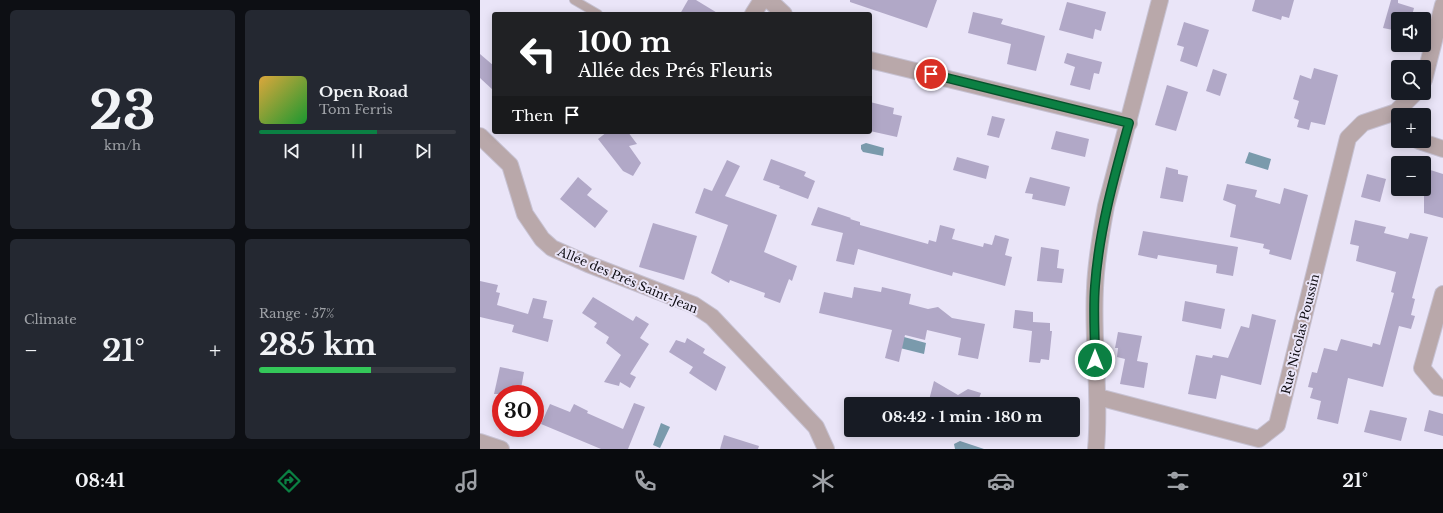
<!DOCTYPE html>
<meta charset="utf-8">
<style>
:root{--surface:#171b24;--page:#242831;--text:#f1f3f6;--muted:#9ea1a6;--line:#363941;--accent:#0b8043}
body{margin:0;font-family:"Libre Baskerville",serif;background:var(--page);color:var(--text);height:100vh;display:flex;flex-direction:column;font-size:15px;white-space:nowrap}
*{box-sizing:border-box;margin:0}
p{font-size:13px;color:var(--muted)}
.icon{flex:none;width:22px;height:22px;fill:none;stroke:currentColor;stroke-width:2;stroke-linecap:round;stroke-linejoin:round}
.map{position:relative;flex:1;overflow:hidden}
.panel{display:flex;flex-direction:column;gap:10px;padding:10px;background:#0d0f14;width:480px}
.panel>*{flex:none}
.guide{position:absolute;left:12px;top:12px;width:380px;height:122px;border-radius:4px;box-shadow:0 2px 10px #0003;background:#202124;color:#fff;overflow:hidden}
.buttons{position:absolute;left:911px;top:12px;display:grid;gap:8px}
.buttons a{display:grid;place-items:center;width:40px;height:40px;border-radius:4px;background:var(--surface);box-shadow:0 2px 10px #0003;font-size:20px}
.speed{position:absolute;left:12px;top:385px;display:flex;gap:8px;font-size:20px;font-weight:700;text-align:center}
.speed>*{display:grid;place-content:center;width:52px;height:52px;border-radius:50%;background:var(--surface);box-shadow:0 2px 10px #0003;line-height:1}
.speed .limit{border:6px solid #d22;background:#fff;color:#111}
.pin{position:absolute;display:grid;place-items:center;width:34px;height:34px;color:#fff;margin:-17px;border:2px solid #fff;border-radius:50%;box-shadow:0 1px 4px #0007}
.me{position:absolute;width:44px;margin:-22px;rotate:0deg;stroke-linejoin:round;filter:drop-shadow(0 0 3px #0008)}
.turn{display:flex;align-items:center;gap:14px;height:84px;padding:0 20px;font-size:18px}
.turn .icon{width:52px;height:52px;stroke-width:2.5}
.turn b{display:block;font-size:28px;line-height:34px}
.then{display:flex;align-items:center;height:38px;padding:0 20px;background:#0003;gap:8px;font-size:15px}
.big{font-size:30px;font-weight:700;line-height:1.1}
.panel .widget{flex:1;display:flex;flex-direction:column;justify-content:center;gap:6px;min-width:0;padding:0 14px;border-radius:6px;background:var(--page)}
.panel .dial{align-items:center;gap:0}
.dial b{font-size:52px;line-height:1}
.song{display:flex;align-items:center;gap:12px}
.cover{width:48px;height:48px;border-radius:6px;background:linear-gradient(135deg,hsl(40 70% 55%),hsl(130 70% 35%))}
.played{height:4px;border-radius:2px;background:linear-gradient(90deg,var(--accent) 60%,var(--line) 60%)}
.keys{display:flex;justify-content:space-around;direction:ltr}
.heat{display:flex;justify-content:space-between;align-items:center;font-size:22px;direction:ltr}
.charge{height:6px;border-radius:3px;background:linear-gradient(90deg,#34c759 57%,var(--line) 0)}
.panel .tiles{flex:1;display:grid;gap:10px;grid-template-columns:repeat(2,1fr)}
.trip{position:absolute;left:364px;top:397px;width:236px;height:40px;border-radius:4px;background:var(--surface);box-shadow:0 2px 10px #0003;font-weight:700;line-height:40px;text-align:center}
.menu{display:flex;height:64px;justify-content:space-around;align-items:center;background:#090b0e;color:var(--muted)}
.menu .icon{width:28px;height:28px}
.menu .selected{color:var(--accent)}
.menu b{font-size:18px;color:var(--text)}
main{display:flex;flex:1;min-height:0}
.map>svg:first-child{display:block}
.water{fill:#7a9aac}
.building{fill:#b1a8c7}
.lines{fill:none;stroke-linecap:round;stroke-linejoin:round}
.service-casing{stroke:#c7c2d3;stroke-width:10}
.minor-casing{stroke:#c7c2d3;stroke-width:18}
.service{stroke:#b9a8aa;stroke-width:8}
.minor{stroke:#b9a8aa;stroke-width:16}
.route-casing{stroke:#07532c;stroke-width:10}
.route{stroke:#0b8043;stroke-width:7}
.labels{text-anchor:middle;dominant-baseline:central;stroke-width:4;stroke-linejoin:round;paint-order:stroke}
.street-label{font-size:12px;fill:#0d0b11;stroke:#eae5f8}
</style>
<main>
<section class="panel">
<div class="tiles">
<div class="widget dial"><b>23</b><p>km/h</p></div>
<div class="widget">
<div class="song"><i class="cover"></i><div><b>Open Road</b><p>Tom Ferris</p></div></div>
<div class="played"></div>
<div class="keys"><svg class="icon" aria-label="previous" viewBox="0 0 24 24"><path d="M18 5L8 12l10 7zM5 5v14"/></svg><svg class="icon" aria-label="pause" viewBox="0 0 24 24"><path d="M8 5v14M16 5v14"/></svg><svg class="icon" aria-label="next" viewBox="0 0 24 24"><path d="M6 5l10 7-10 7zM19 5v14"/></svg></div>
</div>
<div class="widget"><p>Climate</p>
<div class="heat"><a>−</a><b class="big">21°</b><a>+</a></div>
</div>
<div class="widget"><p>Range · 57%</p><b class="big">285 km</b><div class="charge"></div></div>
</div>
</section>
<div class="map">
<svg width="963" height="449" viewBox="0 0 963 449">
<rect width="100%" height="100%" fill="#eae5f8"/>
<g class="water">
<path d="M386 143 404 148 403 156 383 152 381 149V145Z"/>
<path d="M769 152 791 159 788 170 765 163Z"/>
<path d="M424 337 446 343 444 354 420 348Z"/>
<path d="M181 423 190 427 180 448 173 445Z"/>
<path d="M480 441 504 449H475L474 444Z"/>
</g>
<g class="building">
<path d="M208 0H216L239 14H200Z"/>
<path d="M370 0H457L447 28 370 2Z"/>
<path d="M775 0H814L809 18 802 16 801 20 772 11Z"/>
<path d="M911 0H918V3L934 8 931 19H918V31L903 28Z"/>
<path d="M587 2 626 12 621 31 615 29 613 39 579 30Z"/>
<path d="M493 12 523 19 521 24 565 36 556 71 527 64 531 44 488 33Z"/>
<path d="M704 22 729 30 717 67 700 61 704 47 697 45Z"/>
<path d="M587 53 622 62 619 74 614 73 610 90 590 85 595 67 584 63Z"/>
<path d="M0 54 14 66V91L0 78Z"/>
<path d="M834 68 858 75 845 125 831 122 829 130 817 127 819 120 814 118 819 101 813 99 820 75 831 79Z"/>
<path d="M733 69 747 74 740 96 726 91Z"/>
<path d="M687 85 708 92 696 131 675 125Z"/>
<path d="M390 102 414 108 413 114 422 116 417 137 390 131Z"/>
<path d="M512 116 525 119 519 138 507 135Z"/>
<path d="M576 131 609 139 605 157 571 149Z"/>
<path d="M127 132H148L157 144 149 146 161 163 153 176 143 171 118 139Z"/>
<path d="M477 157 509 166 506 179 473 170Z"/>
<path d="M291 159 326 172 324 176 335 181 328 199 299 188 300 186 283 180Z"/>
<path d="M247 160 260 166 245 196 297 215 284 252 317 266 312 281 309 279 300 303 284 297 285 293 250 280 249 283 231 273 248 225 215 213 224 188 232 191Z"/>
<path d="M686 167 698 170V174L708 176 703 202 680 198Z"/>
<path d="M944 168 963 174V218L944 213Z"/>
<path d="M887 174 906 179 900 202 881 197Z"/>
<path d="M98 177 112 189 107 195 128 211 115 228 80 199Z"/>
<path d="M550 177 590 187 585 206 552 199 553 194 545 193Z"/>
<path d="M747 184 777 190 775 197 800 204 804 188 828 195 811 260 789 254 790 250 783 248 784 244 750 237 756 205 743 200Z"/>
<path d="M338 207 371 218 370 219 380 222V225L448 244 449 240 456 242 460 225 475 229 472 239 503 247 504 243 512 245 515 235 529 239 525 255 532 257 525 286 473 272 472 276 378 249 374 265 356 261 363 233 331 225Z"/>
<path d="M875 220 906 227 904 233 928 239 930 233 948 237 932 298 935 299 931 315 935 316 931 329 919 326 903 387 868 378 858 424 837 419 841 401 830 398 833 388 828 387 832 372 837 373 844 348 857 351 861 339 892 347 893 343 900 345 914 293 911 292 916 272 876 261 879 246 870 244Z"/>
<path d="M173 223 217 236 204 280 159 267Z"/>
<path d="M663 231 758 247 753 276 736 273 737 265 678 255 677 259 658 255Z"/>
<path d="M561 247 579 250 577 268 584 269 582 283 557 281Z"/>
<path d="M0 281 18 285 16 292 20 293 17 305 48 314 53 298 67 301 63 318 73 320 68 342 32 332 34 325 0 317Z"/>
<path d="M374 287 401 292 402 287 431 294 429 304 448 309 458 307 472 318 505 324 498 359 478 355 481 338 447 330 445 340 425 335 419 362 405 358 412 330 339 313 344 292 372 298Z"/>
<path d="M113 297 153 321 156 316 169 324 160 338 169 344 150 374 156 377 150 388 140 382 139 386 124 382 141 355 126 343 129 337 114 327 117 323 102 313Z"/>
<path d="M705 301 745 309 741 329 702 321Z"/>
<path d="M535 310 553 312V324V322L570 323V331H572L569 360 561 359 560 363 549 362 552 331 533 328Z"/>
<path d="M772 314 796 320 781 385 741 375 736 399 708 394 716 355 732 358 733 355 748 358 761 326 769 328Z"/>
<path d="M638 332 662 336 657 361 668 363 664 388 640 384 645 359 637 357 638 348H635Z"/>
<path d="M207 338 225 349 223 353 246 367 236 391 209 373 213 367 189 352 196 340 205 343Z"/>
<path d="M20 367 44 372 40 394H14Z"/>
<path d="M454 381 478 395 488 389 501 393 497 404H448Z"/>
<path d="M154 403 165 407 148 449H121L61 424 70 404 90 412 94 404 108 411 107 413 143 429Z"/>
<path d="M890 410 927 418 921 441 884 432Z"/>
<path d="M949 410 963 414V436L944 431Z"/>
<path d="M244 435 279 446 278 449H240Z"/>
</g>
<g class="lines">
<g class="service-casing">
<path id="service" d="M94 0 118 14"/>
</g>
<g class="minor-casing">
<g id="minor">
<path d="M289 0 304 14"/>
<path d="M273 14 280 3 284 0"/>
<path d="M390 60 649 123"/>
<path d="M944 80 963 5"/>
<path d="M0 136 30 165 45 214 62 239 72 248 108 264 214 305 232 317 336 427 346 449"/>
<path d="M939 141 963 149"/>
<path d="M963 294 942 368 958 387 963 388"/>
<path d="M618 397 779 439 797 425 868 138 883 123 916 112 935 93"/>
<path d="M0 442 21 449"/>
<path d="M616 449C621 395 612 342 615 288 616 261 621 233 626 206L680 0"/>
</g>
</g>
<use href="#service" class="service"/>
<use href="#minor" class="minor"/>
</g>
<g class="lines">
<g class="route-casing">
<path id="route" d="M451 74 649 123C634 177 619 230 615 286 613 310 615 335 615 360"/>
</g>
<use href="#route" class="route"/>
</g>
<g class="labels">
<g class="street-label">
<text transform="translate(148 280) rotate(23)">Allée des Prés Saint-Jean</text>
<text transform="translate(820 334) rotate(-76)">Rue Nicolas Poussin</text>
</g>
</g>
</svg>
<div class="buttons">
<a><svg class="icon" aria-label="sound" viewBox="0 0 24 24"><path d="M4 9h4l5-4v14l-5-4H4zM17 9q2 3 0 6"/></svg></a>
<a><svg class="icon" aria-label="search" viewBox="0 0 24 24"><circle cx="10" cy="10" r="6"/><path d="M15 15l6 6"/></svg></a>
<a>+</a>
<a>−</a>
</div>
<div class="speed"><div class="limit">30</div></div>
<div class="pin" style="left:451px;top:74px;background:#d93025"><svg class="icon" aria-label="arrive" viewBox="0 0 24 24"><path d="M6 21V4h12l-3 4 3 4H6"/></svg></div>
<svg class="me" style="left:615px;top:360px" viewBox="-20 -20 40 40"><circle r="17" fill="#0b8043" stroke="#fff" stroke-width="3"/><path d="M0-11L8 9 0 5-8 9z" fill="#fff"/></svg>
<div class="trip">08:42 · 1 min · 180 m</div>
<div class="guide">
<div class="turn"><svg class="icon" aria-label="left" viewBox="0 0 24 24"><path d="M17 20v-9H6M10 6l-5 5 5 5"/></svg><div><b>100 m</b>Allée des Prés Fleuris</div></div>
<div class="then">Then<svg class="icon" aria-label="arrive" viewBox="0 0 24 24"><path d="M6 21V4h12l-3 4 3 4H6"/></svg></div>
</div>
</div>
</main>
<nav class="menu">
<b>08:41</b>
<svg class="icon selected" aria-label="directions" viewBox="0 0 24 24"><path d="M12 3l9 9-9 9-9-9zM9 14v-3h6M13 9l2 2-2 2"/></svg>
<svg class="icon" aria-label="music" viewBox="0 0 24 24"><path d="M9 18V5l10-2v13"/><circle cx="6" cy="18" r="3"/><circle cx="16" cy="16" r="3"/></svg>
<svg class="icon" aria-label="phone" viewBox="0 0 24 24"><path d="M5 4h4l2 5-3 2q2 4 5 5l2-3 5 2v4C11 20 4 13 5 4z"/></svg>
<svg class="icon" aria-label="climate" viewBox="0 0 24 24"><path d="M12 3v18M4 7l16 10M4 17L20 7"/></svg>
<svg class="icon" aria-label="car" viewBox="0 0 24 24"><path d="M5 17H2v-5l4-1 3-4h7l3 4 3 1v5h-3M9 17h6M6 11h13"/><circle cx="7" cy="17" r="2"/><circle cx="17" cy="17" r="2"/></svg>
<svg class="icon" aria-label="filters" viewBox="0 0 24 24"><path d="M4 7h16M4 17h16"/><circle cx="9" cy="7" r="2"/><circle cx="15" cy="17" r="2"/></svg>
<b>21°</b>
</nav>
